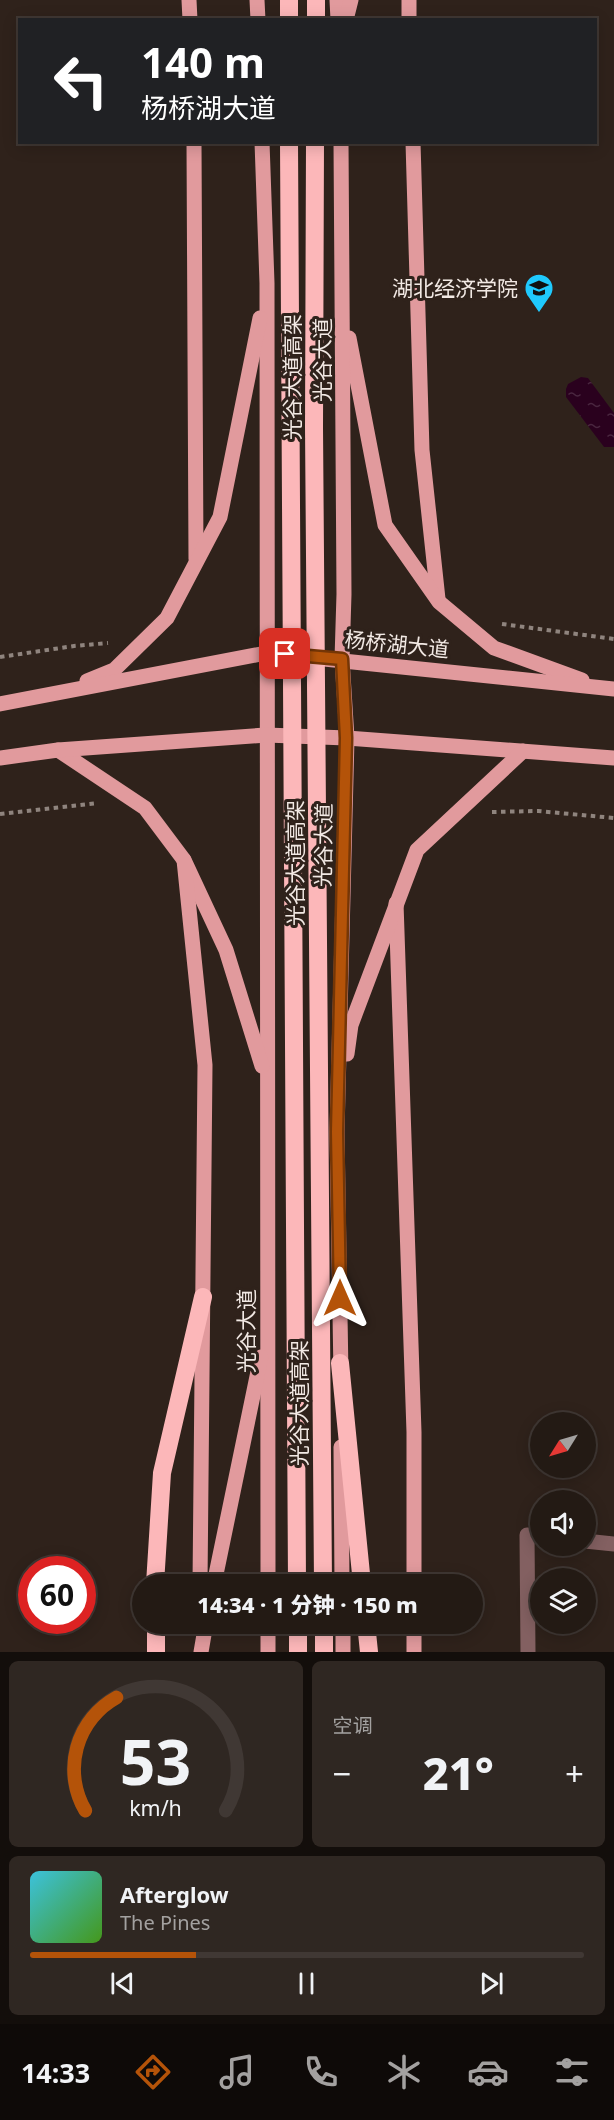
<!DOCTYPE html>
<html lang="zh">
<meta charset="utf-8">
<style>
:root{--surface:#231a14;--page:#2f2722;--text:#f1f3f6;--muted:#a3a1a0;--line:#403834;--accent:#b45309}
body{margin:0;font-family:"Noto Sans","Noto Sans SC",sans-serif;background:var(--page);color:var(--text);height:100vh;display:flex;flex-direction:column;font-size:22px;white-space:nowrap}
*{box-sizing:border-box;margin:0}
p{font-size:20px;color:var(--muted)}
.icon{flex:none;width:33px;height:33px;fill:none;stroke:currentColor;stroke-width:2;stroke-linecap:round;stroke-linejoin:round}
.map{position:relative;height:1652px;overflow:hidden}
.sheet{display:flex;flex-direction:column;gap:9px;padding:9px;background:#130e0b;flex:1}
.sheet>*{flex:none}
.top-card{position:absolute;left:18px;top:18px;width:579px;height:126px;border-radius:0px;box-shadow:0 3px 15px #0003,0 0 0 2px var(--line);background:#202124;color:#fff;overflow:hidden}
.needle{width:39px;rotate:233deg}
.buttons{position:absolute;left:530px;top:1412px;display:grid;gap:12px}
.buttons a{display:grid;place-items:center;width:66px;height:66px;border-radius:50%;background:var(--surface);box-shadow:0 3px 15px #0003,0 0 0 2px var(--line);font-size:30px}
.speed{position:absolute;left:18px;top:1556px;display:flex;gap:12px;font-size:30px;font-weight:700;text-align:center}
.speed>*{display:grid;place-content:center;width:78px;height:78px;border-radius:50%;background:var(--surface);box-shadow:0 3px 15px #0003,0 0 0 2px var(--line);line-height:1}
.speed .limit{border:9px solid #d22;background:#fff;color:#111}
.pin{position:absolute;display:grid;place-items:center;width:51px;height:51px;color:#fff;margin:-26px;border-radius:12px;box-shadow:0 3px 9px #0006}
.me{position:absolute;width:66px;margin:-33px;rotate:0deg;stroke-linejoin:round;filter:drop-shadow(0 0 4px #0008)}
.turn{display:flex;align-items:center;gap:21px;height:126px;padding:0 24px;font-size:27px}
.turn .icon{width:78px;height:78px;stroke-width:2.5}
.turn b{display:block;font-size:42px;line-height:51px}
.big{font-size:45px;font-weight:800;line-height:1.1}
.sheet .widget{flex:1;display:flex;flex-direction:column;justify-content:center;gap:9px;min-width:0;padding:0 21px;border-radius:9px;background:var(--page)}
.sheet .dial{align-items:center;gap:0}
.dial svg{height:156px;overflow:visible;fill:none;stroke:var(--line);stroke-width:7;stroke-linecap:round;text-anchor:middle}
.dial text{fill:var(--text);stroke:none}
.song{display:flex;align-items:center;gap:18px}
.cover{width:72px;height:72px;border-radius:9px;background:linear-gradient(135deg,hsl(190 70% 55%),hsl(100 70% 35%))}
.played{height:6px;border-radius:3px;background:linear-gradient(90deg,var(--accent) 30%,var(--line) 30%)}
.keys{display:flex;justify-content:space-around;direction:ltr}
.heat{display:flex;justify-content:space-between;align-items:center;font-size:33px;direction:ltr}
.sheet .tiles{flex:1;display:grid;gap:9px;grid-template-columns:1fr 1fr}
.widget:last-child{grid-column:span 2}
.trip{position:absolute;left:132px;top:1574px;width:351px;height:60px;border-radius:30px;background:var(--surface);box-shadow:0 3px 15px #0003,0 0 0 2px var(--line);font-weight:800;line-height:60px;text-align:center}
.dock{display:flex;height:96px;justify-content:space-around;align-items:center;background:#0e0a08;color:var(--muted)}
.dock .icon{width:42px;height:42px}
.dock .current{color:var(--accent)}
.dock b{font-size:27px;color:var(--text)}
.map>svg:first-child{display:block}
.water{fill:url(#water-ripples)}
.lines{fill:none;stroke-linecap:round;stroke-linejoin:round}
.path{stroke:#8f847e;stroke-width:4;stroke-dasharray:4.5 4.5;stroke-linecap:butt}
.minor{stroke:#836061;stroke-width:15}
.major{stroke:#e19a9d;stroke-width:15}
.highway{stroke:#fcb7b9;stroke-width:18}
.highway-bridge{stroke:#fcb7b9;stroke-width:18}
.route-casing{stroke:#753606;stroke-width:15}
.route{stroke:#b45309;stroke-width:10}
.labels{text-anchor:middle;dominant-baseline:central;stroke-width:6;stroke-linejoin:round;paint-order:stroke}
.poi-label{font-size:21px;fill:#f2e9e4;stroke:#2f221b;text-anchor:end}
.street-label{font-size:21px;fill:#f2e9e4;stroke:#2f221b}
</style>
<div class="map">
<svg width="614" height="1652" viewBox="0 0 614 1652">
<defs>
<pattern id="water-ripples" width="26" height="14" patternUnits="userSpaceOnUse" patternTransform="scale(1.5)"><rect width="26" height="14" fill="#2a011e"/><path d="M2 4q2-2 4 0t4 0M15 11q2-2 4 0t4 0" fill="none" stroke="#49263f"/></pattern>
</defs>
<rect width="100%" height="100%" fill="#2f221b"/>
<path class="water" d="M581 377 588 378 614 413V447H604L566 397V389L568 384Z"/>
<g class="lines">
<g class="path">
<path d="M502 624 614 639"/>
<path d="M0 657 74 646 108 643"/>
<path d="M492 812 538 811 614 818"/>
<path d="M0 814 98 803"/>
</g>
<g class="minor">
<path d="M585 1541 614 1544"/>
<path d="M528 1652 527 1535 540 1536"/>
</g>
<g class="major">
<path d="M189 0 190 20"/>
<path d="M257 0 258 20"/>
<path d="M337 0 338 20"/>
<path d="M409 0V20"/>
<path d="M346 20 351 0"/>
<path d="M194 142 196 559"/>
<path d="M262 142 267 283 268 1584"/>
<path d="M413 142 422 450 438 599"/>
<path d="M349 338 385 525 439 602 494 648 582 680"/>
<path d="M87 681 114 670 167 618 220 517 260 318"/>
<path d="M0 704 266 653 614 689"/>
<path d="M58 750 145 808 184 860 226 950 262 1066"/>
<path d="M0 758 58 750 266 735 347 738 614 758"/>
<path d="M184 860 205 1065 200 1584"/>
<path d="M396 903 414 1432V1584"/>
<path d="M347 1054 351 1025 417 850 523 751"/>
<path d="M341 1375 337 1132 347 738 342 659 344 594 341 142"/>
<path d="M341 1447 342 1584"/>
<path d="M214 1584 261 1357"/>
<path d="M268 1623V1652"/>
<path d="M343 1623V1652"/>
<path d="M414 1623V1652"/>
<path d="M201 1652 206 1623"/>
</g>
<g class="highway">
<path d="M289 0V20"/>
<path d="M316 20V0"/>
<path d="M340 1363 362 1584"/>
<path d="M155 1584 162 1473 203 1297"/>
<path d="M156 1623V1652"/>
<path d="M298 1623V1652"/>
<path d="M324 1623V1652"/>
<path d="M366 1623 369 1652"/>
</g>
<g class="highway-bridge">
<path d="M289 142 297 1584"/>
<path d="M315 142 314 427 323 1584"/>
</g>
</g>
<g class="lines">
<g class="route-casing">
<path id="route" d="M285 654 342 659 346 738 337 1132 340 1298"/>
</g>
<use href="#route" class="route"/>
</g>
<defs>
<g id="university-pin" transform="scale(1.5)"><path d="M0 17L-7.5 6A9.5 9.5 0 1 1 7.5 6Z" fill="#1fc9fd" stroke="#2f221b"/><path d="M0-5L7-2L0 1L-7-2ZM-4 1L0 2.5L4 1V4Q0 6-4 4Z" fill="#111"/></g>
</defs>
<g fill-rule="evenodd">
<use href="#university-pin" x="539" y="288"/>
</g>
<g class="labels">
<g class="poi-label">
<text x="518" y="288">湖北经济学院</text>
</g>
<g class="street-label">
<text transform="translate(322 360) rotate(-90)">光谷大道</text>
<text transform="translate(292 377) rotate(-90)">光谷大道高架</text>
<text transform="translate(397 644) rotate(6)">杨桥湖大道</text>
<text transform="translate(323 845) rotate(-89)">光谷大道</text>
<text transform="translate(295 863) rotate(-90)">光谷大道高架</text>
<text transform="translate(246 1331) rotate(-90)">光谷大道</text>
<text transform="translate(299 1403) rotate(-90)">光谷大道高架</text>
</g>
</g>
</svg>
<div class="buttons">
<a><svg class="needle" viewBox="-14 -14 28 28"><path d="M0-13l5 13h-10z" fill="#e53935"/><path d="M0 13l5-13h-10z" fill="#a3a1a0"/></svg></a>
<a><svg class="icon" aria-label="sound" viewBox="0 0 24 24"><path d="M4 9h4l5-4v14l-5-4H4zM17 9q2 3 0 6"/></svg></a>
<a><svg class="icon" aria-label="layers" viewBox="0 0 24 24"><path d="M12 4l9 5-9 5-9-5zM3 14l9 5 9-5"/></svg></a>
</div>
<div class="speed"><div class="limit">60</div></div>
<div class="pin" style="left:285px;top:654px;background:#d93025"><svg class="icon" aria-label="arrive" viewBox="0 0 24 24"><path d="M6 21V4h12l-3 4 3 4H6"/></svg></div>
<svg class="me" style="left:340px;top:1298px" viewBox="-20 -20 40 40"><path d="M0-17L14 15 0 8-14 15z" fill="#b45309" stroke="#fff" stroke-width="4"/></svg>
<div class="trip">14:34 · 1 分钟 · 150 m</div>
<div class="top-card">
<div class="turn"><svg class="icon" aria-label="left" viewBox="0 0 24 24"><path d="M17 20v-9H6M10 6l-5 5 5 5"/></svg><div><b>140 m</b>杨桥湖大道</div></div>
</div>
</div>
<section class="sheet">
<div class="tiles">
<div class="widget dial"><svg viewBox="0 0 100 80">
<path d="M14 69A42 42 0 1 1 86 69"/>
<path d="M14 69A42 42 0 0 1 30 11" stroke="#b45309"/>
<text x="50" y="56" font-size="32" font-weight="700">53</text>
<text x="50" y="72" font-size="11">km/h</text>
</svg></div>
<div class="widget"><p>空调</p>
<div class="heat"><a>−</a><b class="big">21°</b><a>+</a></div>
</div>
<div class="widget">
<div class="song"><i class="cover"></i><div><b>Afterglow</b><p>The Pines</p></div></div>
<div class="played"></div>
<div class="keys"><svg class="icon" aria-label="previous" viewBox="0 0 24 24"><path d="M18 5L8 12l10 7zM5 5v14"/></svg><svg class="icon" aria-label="pause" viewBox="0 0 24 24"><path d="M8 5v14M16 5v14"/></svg><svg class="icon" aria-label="next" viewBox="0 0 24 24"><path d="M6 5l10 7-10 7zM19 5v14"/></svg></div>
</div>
</div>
</section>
<nav class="dock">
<b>14:33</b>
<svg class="icon current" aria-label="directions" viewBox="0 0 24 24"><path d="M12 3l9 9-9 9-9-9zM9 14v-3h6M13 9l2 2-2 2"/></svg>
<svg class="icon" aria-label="music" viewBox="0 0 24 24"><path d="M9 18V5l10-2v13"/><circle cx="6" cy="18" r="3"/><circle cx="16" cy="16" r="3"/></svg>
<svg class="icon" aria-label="phone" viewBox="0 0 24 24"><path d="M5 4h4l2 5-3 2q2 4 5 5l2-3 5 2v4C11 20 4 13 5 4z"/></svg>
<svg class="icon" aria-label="climate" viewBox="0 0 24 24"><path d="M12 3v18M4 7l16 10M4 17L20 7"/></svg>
<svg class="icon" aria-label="car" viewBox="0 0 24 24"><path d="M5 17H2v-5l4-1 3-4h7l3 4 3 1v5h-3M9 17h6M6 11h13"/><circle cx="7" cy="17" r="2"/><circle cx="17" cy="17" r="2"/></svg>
<svg class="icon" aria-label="filters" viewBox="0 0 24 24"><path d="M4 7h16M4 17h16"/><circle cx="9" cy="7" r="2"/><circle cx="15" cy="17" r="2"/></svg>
</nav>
